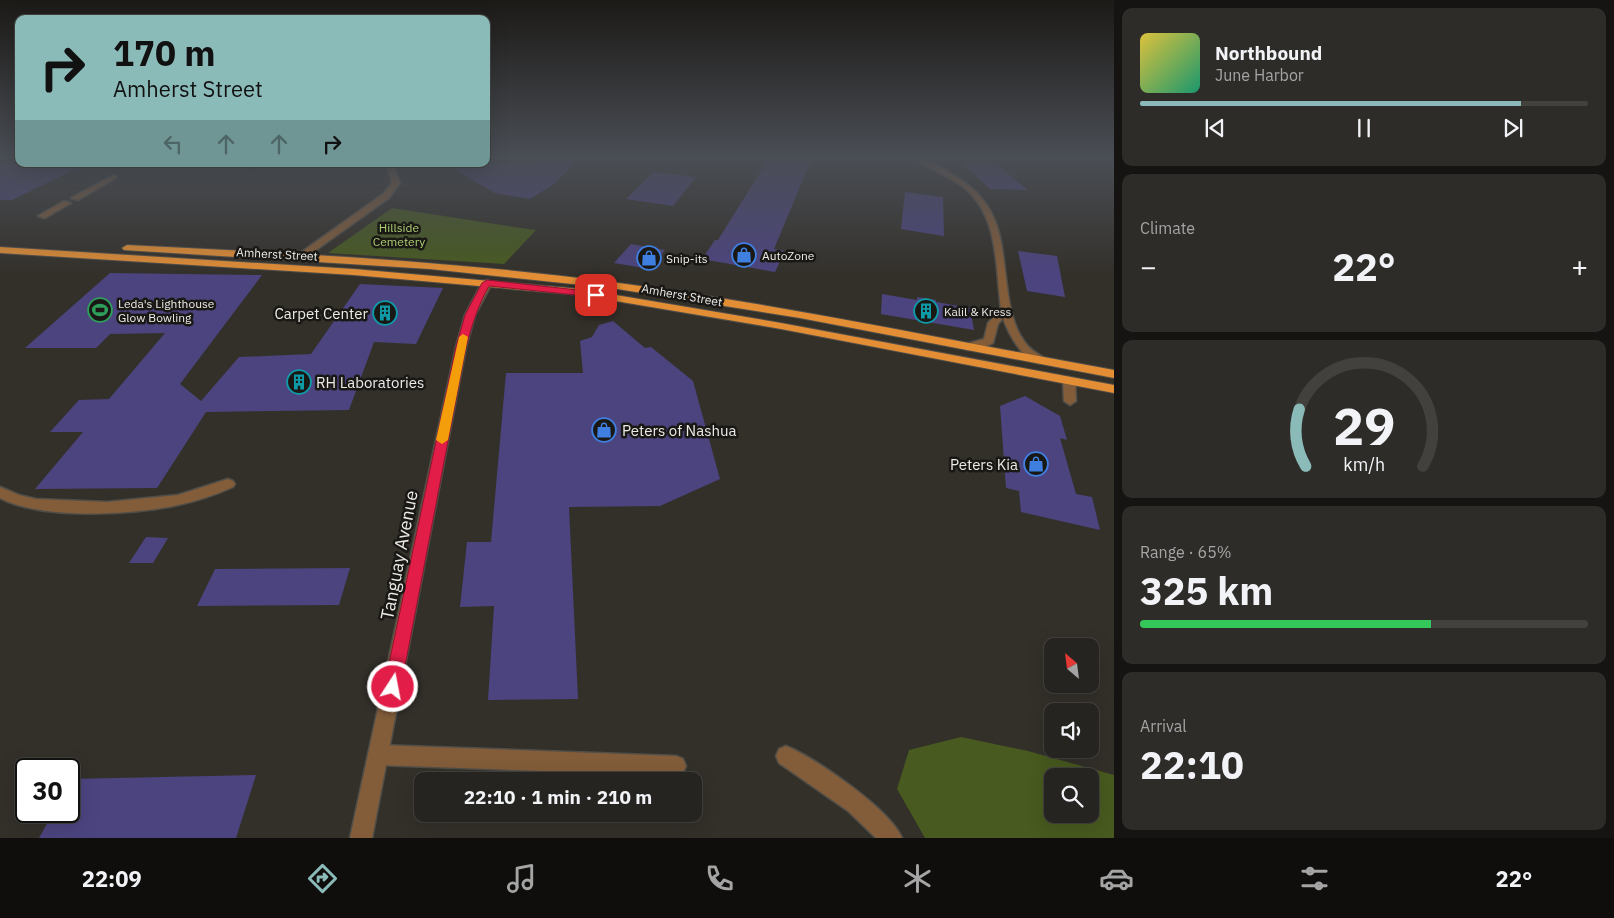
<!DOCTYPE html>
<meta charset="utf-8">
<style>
:root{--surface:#262420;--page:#2e2c29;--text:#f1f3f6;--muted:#a4a4a5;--line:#42413e;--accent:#8bbbb9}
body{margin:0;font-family:"IBM Plex Sans",sans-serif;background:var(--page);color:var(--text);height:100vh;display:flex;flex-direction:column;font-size:19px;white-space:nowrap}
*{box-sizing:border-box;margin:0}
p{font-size:16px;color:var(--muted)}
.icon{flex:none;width:28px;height:28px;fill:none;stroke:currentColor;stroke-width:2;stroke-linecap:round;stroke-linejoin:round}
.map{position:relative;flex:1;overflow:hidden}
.panel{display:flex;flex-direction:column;gap:8px;padding:8px;background:#151412;width:500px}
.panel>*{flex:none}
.hud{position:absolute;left:15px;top:15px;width:475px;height:152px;border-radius:10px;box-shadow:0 5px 20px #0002,0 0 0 1px var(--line);background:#8bbbb9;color:#111;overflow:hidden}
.needle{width:32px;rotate:332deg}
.fabs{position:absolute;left:1044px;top:638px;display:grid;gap:10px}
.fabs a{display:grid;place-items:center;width:55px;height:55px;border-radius:10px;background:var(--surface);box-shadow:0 5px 20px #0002,0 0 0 1px var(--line);font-size:25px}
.speed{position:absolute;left:15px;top:758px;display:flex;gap:10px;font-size:25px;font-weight:700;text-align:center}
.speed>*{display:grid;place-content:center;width:65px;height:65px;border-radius:50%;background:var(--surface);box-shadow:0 5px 20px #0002,0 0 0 1px var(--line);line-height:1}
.speed .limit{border:2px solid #111;border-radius:8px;background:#fff;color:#111}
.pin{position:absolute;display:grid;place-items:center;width:42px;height:42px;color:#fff;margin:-21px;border-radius:10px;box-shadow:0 2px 8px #0006}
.me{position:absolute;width:55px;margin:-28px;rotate:11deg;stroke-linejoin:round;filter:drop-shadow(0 0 4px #0008)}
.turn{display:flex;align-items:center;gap:18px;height:105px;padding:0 15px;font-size:22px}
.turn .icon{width:65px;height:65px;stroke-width:2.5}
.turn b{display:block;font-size:35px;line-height:42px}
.lanes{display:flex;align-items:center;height:48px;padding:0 15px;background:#0003;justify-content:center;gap:25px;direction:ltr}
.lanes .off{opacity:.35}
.big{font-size:38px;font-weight:800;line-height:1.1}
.panel .widget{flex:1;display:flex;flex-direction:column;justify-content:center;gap:8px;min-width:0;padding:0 18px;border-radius:10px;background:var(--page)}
.panel .dial{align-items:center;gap:0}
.dial svg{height:130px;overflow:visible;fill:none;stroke:var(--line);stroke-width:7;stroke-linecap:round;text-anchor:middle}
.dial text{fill:var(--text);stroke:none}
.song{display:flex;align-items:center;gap:15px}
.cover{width:60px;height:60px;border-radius:8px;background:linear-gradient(135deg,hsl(50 70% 55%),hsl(160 70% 35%))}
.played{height:5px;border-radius:2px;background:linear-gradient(90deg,var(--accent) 85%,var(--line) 85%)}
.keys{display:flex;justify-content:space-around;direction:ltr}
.heat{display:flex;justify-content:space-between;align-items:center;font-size:28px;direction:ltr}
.charge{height:8px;border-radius:4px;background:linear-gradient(90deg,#34c759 65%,var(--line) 0)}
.trip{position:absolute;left:414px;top:772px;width:288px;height:50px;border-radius:10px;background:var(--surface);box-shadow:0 5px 20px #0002,0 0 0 1px var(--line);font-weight:800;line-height:50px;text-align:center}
.dock{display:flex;height:80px;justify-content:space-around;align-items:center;background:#0f0e0d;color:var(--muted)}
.dock .icon{width:35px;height:35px}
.dock .active{color:var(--accent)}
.dock b{font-size:22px;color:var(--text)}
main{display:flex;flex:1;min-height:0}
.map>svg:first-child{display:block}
.green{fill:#485a1f;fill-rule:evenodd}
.building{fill:#4c447f}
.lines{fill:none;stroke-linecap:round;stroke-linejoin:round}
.service-casing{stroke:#514e48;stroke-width:3}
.minor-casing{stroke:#514e48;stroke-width:3}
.trunk-casing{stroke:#514e48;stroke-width:2}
.service{fill:#835d3a;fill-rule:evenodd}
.minor{fill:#835d3a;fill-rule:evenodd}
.trunk{fill:#e38e35;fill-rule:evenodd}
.route{fill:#e11d48;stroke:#92132f}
.slow{fill:#f59e0b}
.labels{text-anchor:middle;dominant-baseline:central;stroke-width:5;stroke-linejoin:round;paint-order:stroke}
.far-park-label{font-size:12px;fill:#b0d072;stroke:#191815}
.far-street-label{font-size:12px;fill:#edebe7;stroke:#191815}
.far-poi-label{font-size:12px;fill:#edebe7;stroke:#191815;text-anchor:start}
.poi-label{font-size:15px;fill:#edebe7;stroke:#191815;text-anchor:end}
.near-street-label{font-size:18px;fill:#edebe7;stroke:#191815}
</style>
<main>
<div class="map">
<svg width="1114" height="838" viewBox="0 0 1114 838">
<rect width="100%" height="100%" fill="#33302a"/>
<g class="green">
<path d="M392 208 521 228 536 230 504 264 328 253Z"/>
<path d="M961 737 1028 751 1114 775V838H925L897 789 909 750ZM1052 776H1090V814H1052Z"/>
</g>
<g class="building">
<path d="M536 158 577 160 554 184 530 199 495 193 445 164H530Z"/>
<path d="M769 158H812L774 249 785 251 775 272 702 259 715 240H718Z"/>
<path d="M962 163 996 164 1028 190 990 189Z"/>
<path d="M0 164H86L12 200H0Z"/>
<path d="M653 172 696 177 673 206 626 199Z"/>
<path d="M905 192 943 197 944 236 901 229Z"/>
<path d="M631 244 665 250 650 269 614 263Z"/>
<path d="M1018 251 1057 256 1065 297 1027 291Z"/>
<path d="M110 273 262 275 180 384 201 401 239 357 311 354 360 284 443 288 416 344 374 342 349 410 206 412 157 488 35 489 83 432H50L79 400 109 399 165 333 110 334 96 348H25Z"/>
<path d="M882 294 917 300V297L936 300V302L970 308 974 330 881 314Z"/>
<path d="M613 321 645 348 651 347 693 381 720 479 660 506 569 507 578 699 488 700 494 606 460 607 467 542H491L506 373H583L580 341 592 337 599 325Z"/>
<path d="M1025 396 1060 416 1067 440 1060 438 1076 494 1092 497 1100 530 1021 512 1019 491 1006 488 1000 406Z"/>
<path d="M146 537 168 538 153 563H129Z"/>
<path d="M350 568 339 605 197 606 215 569Z"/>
<path d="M256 775 236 838H39L54 811H69V779Z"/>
</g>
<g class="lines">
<g class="service-casing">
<g id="service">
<path d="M114 175 116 176V178L78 200 71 198Z"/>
<path d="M64 201 71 203 45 218 38 216Z"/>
<path d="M1069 377 1075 380 1076 401 1070 405 1064 401 1063 380Z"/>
<path d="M228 479 233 481 235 484 233 487C215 495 197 501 178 505 132 515 42 520 0 498V487L19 495 36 499 107 502 178 495Z"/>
<path d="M378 745 676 756 683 759 686 766 683 773 676 776 378 765 371 762 368 755 371 748Z"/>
<path d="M786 746C815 758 890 809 902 838H876L848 811 779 763 776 756 779 749Z"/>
</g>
</g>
<g class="minor-casing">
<g id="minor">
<path d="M914 158C928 158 940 167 952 174 1007 206 1000 245 1009 300 1012 316 1016 332 1027 345 1032 351 1040 355 1046 359L1048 361 1046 363C1026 368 1008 333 1003 318L998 324 993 343 985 347 967 350 962 347 963 345 984 339 988 323 1001 309C995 266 1000 215 961 185 946 175 928 169 914 158Z"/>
<path d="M387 164H393L400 183 389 198 302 260H296V256L383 194 392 183Z"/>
<path d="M487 280 492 283 475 315 466 347 372 838H350L456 347 465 315 482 283Z"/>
</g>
</g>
<g class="trunk-casing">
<g id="trunk">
<path d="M127 245C289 253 451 261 611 282 780 304 947 340 1114 370V378L800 318 611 288 430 269 124 250 122 248Z"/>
<path d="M0 247 354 269 580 289 781 323 1114 385V393L781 329 580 295 354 275 0 253Z"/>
</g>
</g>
<use href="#service" class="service"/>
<use href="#minor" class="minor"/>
<use href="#trunk" class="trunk"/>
</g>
<linearGradient id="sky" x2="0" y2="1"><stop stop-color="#1c1a17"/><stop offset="0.57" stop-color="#4a4e55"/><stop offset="1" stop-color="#4a4e55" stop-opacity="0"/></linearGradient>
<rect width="1114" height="276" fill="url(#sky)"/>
<path class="route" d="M487 280 596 292 601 295 596 297 489 286C478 305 472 325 466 347L401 687 399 692 393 694 387 692 384 687 456 347 465 315 482 283Z"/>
<path class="slow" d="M463 334 468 337 448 440 442 444 436 440 459 337Z"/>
<defs>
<g id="shop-ring" transform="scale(1.25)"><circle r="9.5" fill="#191815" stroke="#3f7fe0" stroke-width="1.5"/><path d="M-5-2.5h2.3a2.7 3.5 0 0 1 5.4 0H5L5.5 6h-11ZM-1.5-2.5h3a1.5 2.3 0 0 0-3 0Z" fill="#3f7fe0"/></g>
<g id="stadium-ring" transform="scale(1.25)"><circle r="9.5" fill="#191815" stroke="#2e9e5b" stroke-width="1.5"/><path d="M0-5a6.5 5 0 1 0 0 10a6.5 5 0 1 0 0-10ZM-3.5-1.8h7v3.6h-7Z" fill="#2e9e5b"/></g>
<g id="building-ring" transform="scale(1.25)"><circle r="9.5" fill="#191815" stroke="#0f9aa8" stroke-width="1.5"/><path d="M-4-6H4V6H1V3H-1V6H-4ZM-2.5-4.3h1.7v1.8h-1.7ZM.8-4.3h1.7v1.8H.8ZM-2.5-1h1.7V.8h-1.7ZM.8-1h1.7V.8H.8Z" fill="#0f9aa8"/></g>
</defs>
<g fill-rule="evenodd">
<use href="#shop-ring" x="744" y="255"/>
<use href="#shop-ring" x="649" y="258"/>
<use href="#stadium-ring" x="100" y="310"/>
<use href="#building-ring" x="926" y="311"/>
<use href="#building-ring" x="385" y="313"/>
<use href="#building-ring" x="299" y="382"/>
<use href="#shop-ring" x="604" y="430"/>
<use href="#shop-ring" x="1036" y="464"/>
</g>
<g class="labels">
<g class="far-park-label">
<text x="399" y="227">Hillside<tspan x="399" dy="14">Cemetery</tspan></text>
</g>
<g class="far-street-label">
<text transform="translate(277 254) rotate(3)">Amherst Street</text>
<text transform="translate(682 295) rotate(10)">Amherst Street</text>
</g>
<g class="far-poi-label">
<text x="762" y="255">AutoZone</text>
<text x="666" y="258">Snip-its</text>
<text x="118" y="303">Leda's Lighthouse<tspan x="118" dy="14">Glow Bowling</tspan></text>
<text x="944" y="311">Kalil &amp; Kress</text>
</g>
<g class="poi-label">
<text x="368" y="313">Carpet Center</text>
<text x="316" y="382" text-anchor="start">RH Laboratories</text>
<text x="622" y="430" text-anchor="start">Peters of Nashua</text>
<text x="1018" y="464">Peters Kia</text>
</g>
<g class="near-street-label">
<text transform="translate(399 555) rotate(-79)">Tanguay Avenue</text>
</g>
</g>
</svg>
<div class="fabs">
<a><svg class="needle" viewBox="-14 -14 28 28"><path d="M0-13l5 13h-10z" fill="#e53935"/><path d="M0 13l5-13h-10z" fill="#a4a4a5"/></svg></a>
<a><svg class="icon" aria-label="sound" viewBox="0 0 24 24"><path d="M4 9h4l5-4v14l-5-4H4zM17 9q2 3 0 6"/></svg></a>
<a><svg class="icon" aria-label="search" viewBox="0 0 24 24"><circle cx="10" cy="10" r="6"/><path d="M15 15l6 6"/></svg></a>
</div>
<div class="speed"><div class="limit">30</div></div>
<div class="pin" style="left:596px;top:295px;background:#d93025"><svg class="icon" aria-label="arrive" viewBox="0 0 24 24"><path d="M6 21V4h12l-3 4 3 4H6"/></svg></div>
<svg class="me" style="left:393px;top:687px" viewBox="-20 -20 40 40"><circle r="17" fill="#e11d48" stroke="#fff" stroke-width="3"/><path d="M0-11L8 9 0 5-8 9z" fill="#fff"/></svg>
<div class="trip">22:10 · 1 min · 210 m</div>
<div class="hud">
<div class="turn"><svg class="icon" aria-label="right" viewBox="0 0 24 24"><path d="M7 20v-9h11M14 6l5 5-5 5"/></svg><div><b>170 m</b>Amherst Street</div></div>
<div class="lanes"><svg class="icon off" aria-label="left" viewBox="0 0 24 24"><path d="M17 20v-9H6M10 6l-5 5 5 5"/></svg><svg class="icon off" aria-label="ahead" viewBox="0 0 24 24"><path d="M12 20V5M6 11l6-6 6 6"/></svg><svg class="icon off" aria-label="ahead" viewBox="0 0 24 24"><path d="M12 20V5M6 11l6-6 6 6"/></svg><svg class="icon" aria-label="right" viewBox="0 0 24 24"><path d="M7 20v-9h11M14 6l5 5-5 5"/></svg></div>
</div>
</div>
<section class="panel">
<div class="widget">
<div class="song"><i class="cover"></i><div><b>Northbound</b><p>June Harbor</p></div></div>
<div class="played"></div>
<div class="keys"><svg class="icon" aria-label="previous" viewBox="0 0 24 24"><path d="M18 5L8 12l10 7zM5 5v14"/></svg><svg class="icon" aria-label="pause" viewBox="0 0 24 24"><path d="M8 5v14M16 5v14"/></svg><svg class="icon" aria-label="next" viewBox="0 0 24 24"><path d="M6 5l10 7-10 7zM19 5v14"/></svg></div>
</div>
<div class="widget"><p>Climate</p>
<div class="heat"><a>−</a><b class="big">22°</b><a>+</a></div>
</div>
<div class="widget dial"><svg viewBox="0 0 100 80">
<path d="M14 69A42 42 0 1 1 86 69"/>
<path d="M14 69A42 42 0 0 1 10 34" stroke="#8bbbb9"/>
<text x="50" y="56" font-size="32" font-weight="700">29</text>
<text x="50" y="72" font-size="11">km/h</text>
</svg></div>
<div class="widget"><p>Range · 65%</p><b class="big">325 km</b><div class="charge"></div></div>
<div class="widget"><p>Arrival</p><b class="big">22:10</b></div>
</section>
</main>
<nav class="dock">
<b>22:09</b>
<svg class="icon active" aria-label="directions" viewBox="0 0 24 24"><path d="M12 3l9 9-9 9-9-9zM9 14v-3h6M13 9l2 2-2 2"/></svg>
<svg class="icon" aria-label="music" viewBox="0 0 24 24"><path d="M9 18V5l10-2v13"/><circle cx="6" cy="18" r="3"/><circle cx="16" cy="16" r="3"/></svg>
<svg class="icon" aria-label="phone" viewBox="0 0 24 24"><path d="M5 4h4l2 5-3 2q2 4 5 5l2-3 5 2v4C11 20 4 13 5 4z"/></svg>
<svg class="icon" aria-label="climate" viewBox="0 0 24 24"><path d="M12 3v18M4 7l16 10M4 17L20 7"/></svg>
<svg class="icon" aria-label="car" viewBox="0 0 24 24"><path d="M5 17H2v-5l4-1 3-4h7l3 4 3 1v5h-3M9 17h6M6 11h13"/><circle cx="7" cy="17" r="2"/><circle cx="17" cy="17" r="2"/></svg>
<svg class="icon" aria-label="filters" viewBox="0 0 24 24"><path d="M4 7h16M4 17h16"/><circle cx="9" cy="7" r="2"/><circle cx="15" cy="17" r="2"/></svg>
<b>22°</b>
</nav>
